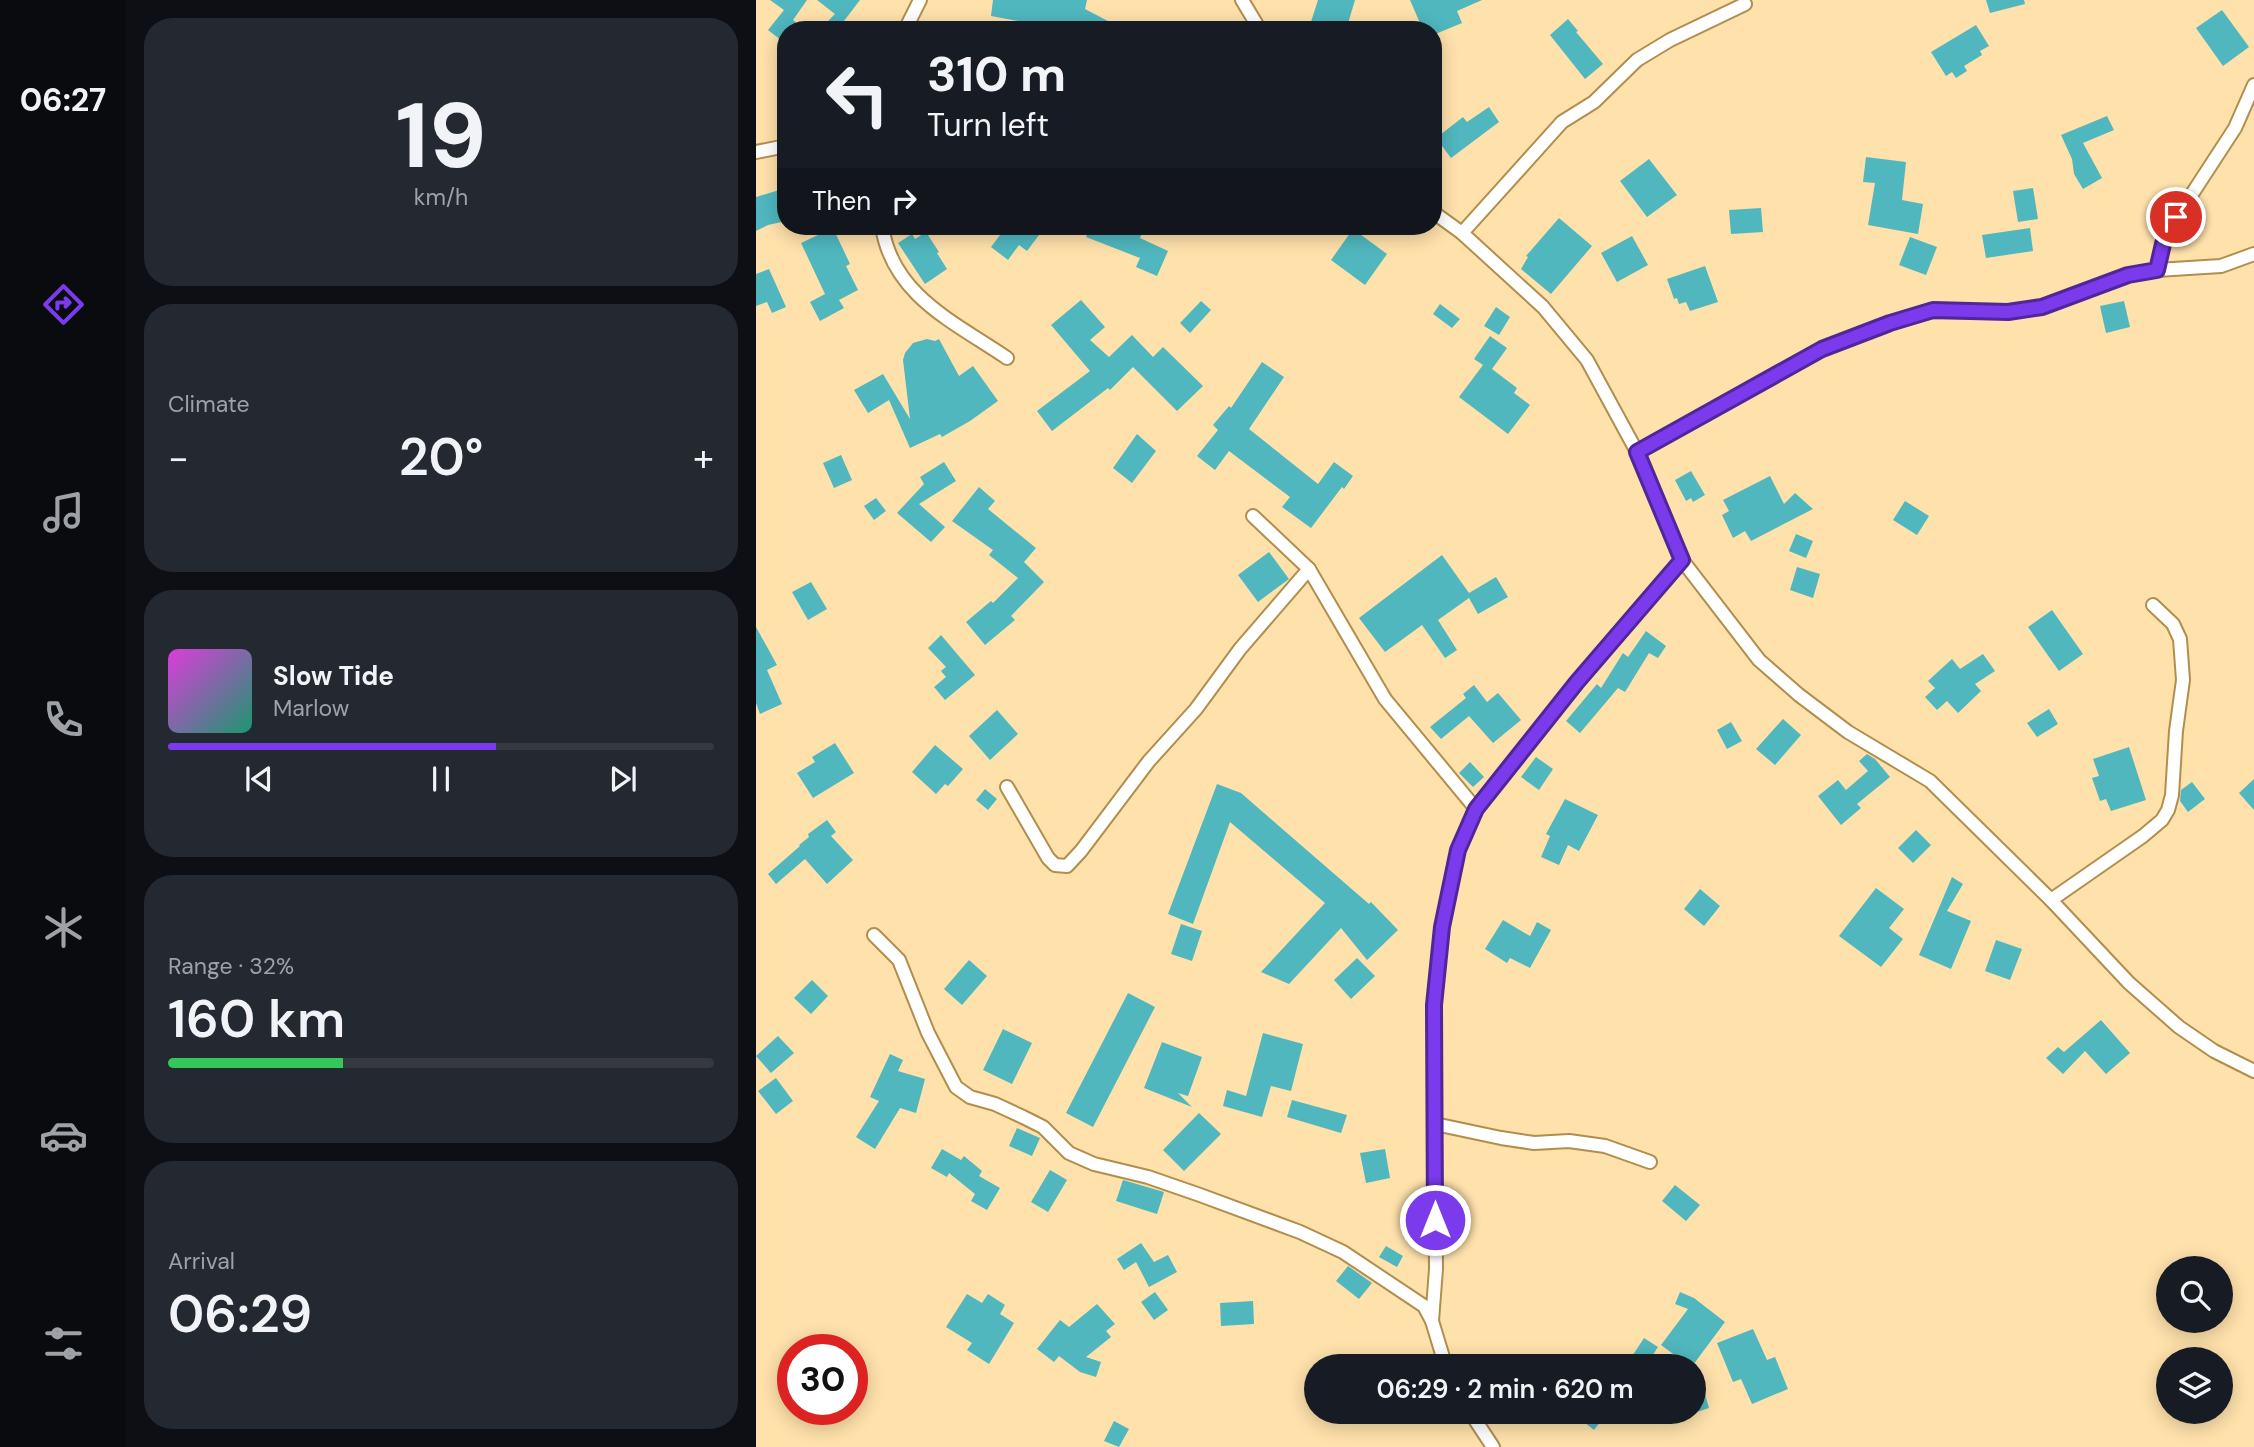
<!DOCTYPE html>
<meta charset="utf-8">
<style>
:root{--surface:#171b24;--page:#242831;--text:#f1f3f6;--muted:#9ea1a6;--line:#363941;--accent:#7c3aed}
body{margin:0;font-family:"DM Sans",sans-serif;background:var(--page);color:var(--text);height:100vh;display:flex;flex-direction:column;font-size:26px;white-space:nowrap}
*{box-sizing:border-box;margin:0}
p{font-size:23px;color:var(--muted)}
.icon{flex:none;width:38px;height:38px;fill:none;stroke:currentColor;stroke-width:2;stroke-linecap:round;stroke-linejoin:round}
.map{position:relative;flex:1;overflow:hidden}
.drawer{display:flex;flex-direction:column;gap:18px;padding:18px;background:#0d0f14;width:630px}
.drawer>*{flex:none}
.banner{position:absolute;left:21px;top:21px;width:665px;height:214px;border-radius:28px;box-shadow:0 4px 18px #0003;background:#171b24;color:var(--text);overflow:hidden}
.tools{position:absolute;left:1400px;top:1256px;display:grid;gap:14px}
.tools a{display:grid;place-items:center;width:77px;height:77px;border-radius:50%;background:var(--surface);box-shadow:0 4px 18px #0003;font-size:35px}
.speed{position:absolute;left:21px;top:1334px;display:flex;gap:14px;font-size:35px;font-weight:700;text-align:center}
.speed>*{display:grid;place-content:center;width:91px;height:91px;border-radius:50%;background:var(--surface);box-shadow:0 4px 18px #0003;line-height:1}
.speed .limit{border:10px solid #d22;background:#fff;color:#111}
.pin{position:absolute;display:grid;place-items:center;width:60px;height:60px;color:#fff;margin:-30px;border:4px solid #fff;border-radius:50%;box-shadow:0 2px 7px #0007}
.me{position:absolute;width:77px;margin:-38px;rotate:0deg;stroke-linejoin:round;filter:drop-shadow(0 0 5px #0008)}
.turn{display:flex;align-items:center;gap:24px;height:147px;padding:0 35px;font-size:32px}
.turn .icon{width:91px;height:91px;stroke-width:2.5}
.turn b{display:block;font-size:49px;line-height:60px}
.then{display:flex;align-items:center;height:66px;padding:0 35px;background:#0003;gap:14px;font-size:26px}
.big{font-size:52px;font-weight:600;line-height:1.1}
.drawer .card{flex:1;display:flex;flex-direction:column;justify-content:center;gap:10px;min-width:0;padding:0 24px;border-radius:28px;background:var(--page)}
.drawer .dial{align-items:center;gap:0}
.dial b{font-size:91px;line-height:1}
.song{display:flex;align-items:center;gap:21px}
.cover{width:84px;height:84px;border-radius:10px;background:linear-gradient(135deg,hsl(300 70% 55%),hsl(160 70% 35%))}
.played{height:7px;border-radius:4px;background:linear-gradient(90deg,var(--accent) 60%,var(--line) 60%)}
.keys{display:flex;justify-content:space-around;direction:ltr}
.heat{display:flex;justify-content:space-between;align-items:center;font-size:38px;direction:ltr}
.charge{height:10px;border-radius:5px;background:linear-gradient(90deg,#34c759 32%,var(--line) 0)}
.trip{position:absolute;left:548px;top:1354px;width:402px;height:70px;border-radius:35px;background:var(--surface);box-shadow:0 4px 18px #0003;font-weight:600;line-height:70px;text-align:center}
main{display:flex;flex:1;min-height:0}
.dock{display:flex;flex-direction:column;width:126px;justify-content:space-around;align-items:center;background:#090b0e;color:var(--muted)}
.dock .icon{width:49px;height:49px}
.dock .active{color:var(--accent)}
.dock b{font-size:32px;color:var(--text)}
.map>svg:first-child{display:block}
.building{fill:#50b7bf}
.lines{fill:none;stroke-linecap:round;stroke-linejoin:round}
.street-casing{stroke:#b18e4c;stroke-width:16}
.street{stroke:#fff;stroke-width:12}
.route-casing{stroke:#51269a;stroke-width:18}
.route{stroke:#7c3aed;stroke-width:12}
</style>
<main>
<nav class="dock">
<b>06:27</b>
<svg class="icon active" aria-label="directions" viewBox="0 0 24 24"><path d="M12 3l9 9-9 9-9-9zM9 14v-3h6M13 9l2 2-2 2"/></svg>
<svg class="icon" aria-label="music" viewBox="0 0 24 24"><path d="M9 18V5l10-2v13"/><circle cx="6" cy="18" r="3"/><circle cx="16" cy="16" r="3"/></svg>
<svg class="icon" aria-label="phone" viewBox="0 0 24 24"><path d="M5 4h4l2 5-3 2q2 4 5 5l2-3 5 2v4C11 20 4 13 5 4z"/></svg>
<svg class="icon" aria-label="climate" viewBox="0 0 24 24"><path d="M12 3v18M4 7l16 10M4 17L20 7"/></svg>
<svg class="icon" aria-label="car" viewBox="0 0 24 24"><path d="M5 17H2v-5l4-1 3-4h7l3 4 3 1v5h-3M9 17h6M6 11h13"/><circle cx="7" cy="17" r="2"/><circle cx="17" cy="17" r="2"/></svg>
<svg class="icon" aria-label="filters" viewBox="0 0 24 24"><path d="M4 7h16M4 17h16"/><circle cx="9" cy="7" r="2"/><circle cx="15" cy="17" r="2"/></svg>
</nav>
<section class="drawer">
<div class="card dial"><b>19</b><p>km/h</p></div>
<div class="card"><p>Climate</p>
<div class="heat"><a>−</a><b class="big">20°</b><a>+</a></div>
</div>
<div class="card">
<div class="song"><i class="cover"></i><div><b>Slow Tide</b><p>Marlow</p></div></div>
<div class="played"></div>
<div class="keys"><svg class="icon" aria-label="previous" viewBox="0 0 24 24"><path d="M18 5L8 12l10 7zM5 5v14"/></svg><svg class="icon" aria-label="pause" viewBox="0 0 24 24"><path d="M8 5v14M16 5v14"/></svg><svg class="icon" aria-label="next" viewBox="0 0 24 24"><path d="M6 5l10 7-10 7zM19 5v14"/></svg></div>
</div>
<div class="card"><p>Range · 32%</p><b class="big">160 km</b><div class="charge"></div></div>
<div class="card"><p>Arrival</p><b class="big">06:29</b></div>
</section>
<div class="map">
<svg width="1498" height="1447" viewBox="0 0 1498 1447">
<rect width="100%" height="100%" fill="#fee1ab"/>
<g class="building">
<path d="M14 0H51L37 20 49 30H30V34L25 40 12 30 28 10Z"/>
<path d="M61 0H104L81 30H63L79 14Z"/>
<path d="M237 0H331L329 9 369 30H283L284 25 235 16Z"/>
<path d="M562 0H599L590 30H568L554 25Z"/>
<path d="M654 0H726L701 11 706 23 677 35V30H667Z"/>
<path d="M1230 0H1268L1269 4 1234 13Z"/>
<path d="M1466 10 1493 47 1467 66 1440 28Z"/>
<path d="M812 19 822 31 820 32 847 64 829 79 794 35Z"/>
<path d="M1220 25 1233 46 1224 51 1226 55 1208 66 1211 71 1200 78 1196 72 1190 76 1175 52Z"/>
<path d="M733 107 743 122 695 158 680 138 707 117 711 122Z"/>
<path d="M1351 116 1358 130 1327 143 1346 178 1327 189 1318 174 1316 159 1305 135Z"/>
<path d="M1110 157 1150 162 1146 200 1167 204 1162 234 1112 225 1119 183 1107 182Z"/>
<path d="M893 159 921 195 891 217 864 181Z"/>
<path d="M30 188V221L12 225 0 231V197Z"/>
<path d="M1277 188 1282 219 1262 222 1257 191Z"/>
<path d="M1005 208 1007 232 975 234 973 210Z"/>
<path d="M803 218 836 246 795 294 765 269 772 257 770 256Z"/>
<path d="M232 226H283L279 232 283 235 271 251 263 245 252 260 235 247 244 235Z"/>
<path d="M335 226H389L384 238 412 251 401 276 380 267 384 258 330 237Z"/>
<path d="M77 228 94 264 90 266 102 290 83 300 88 308 64 321 54 302 69 294 45 243Z"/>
<path d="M1274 228 1277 251 1230 258 1226 235Z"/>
<path d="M597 229 631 254 609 285 575 260Z"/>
<path d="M170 232 183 252 181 253 191 269 169 284 142 243 156 234 159 239Z"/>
<path d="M876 236 892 265 861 282 845 253Z"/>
<path d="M1154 237 1181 247 1170 275 1143 265Z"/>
<path d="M949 266 962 302 934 311 930 302 923 304 921 298 918 299 911 279Z"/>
<path d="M13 269 30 307 16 313 11 302 0 306V274Z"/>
<path d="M325 300 349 327 334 340 353 357 376 335 397 357 407 347 447 386 421 411 377 367 354 390 352 388 296 431 281 411 334 371 295 325Z"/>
<path d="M445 301 455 310 434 333 424 323Z"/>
<path d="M1368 301 1374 327 1350 333 1344 306Z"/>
<path d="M684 304 704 319 696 328 677 314Z"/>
<path d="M740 307 754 317 743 335 728 326Z"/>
<path d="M734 336 751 348 736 369 761 388 758 393 774 405 752 434 703 397 727 365 718 359Z"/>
<path d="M171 339 179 341 183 339 203 376 217 366 242 401 214 421 186 437 184 434 154 448 133 400 112 413 98 390 127 374 154 419 147 360 149 353 157 343Z"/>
<path d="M506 362 528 377 493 429 562 484 578 462 597 476 588 489 586 487 555 528 526 507 534 497 473 451 459 470 441 456 462 430 457 425 473 406 475 408Z"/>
<path d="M381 434 400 451 376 483 357 468Z"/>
<path d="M85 455 96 480 78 488 67 463Z"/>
<path d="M188 462 200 481 163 504 189 527 175 542 141 513 168 484 164 477Z"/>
<path d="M935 471 949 495 937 502 935 498 930 501 919 480Z"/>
<path d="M1014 476 1028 504 1039 493 1057 509 995 541 989 531 977 538 966 515 973 511 967 500Z"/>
<path d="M223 487 239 501 232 509 280 548 268 562 288 582 255 616 259 620 229 645 210 622 235 601 237 603 262 578 233 555 237 550 196 521Z"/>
<path d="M120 498 130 511 118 520 108 506Z"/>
<path d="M1149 501 1173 516 1161 535 1137 520Z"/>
<path d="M1040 534 1057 541 1050 558 1033 551Z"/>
<path d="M513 552 533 579 502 602 482 575Z"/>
<path d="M686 555 713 593 740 577 752 597 722 614 713 598 682 620 701 650 689 658 666 625 629 652 603 618Z"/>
<path d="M1041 567 1064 574 1057 598 1034 590Z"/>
<path d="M55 582 71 609 52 620 36 592Z"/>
<path d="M1296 610 1327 654 1303 671 1272 627Z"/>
<path d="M0 627 21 665 11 670 26 704 4 714 0 703Z"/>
<path d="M890 631 910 646 902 658 893 653 869 692 862 688 824 733 810 721 841 684 845 688 867 653 872 657Z"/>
<path d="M185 635 219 675 189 700 178 687 190 677 185 671 190 667 172 648Z"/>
<path d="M1227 654 1239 671 1219 684 1225 691 1202 713 1191 701 1181 710 1169 697 1179 688 1172 681 1196 659 1204 669Z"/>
<path d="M718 685 731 702 742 693 765 720 737 743 713 716 685 739 674 727 710 698 707 694Z"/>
<path d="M1293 709 1302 724 1281 737 1271 723Z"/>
<path d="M241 710 262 734 234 760 213 736Z"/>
<path d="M1027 719 1045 735 1019 765 1000 749Z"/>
<path d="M975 722 986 741 971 749 961 730Z"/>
<path d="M79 743 98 773 57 798 41 773 59 762 56 757Z"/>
<path d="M179 745 207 769 192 786 189 784 180 794 156 772Z"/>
<path d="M1373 747 1390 800 1355 811 1350 799 1344 801 1336 778 1343 776 1337 759Z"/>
<path d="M1111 754 1119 759 1134 777 1101 804 1105 808 1085 825 1062 796 1082 780 1090 790 1112 771 1103 761Z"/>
<path d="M780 757 797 769 783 790 765 777Z"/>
<path d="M714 762 728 777 717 787 703 773Z"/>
<path d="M1498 779V810L1483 793Z"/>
<path d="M1436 782 1449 799 1432 812 1424 801 1425 790Z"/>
<path d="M461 784 485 793 613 904 615 902 642 930 611 960 585 928 533 984 505 972 569 903 474 822 437 924 412 914Z"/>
<path d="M229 789 241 799 232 810 220 800Z"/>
<path d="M809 799 842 815 823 851 812 845 803 865 785 857 794 836 790 834Z"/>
<path d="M71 820 80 832 75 836 97 860 71 884 49 859 20 884 12 874 44 846 43 845 53 837 52 834Z"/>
<path d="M1160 830 1175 845 1157 863 1142 848Z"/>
<path d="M1196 877 1207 884 1191 911 1215 921 1195 969 1163 955Z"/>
<path d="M1120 888 1148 909 1133 928 1147 939 1125 967 1083 936Z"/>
<path d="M944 889 964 906 948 926 928 909Z"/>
<path d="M747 920 774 936 781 922 795 930 774 968 754 958 751 963 729 949Z"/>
<path d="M425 924 446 931 436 961 415 954Z"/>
<path d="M1240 940 1266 949 1254 980 1229 971Z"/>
<path d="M601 958 619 976 595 999 578 980Z"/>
<path d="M213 960 231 976 206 1005 188 989Z"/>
<path d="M56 980 72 996 55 1014 38 998Z"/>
<path d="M372 993 399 1007 337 1127 310 1113Z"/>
<path d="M1345 1020 1374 1053 1350 1074 1329 1051 1307 1074 1290 1058 1302 1047 1308 1052Z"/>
<path d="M247 1029 276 1043 256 1084 227 1070Z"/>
<path d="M507 1033 547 1044 535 1091 515 1086 506 1117 467 1106 471 1090 490 1096Z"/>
<path d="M22 1036 38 1053 15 1073 0 1056Z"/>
<path d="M406 1042 446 1057 432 1096 422 1093 436 1107 388 1088Z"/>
<path d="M134 1054 147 1060 142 1071 169 1079 160 1113 144 1108 119 1149 100 1137 123 1101 114 1097Z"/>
<path d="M20 1078 37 1101 20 1114 2 1091Z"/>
<path d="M536 1100 591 1115 585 1133 531 1117Z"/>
<path d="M443 1113 465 1134 428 1171 407 1150Z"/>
<path d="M261 1128 284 1138 276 1156 253 1146Z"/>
<path d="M186 1149 205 1160 208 1156 226 1171 223 1176 244 1188 231 1210 215 1201 219 1194 193 1173 191 1177 175 1168Z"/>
<path d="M629 1149 634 1178 610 1183 604 1153Z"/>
<path d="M294 1170 311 1180 292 1212 275 1202Z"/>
<path d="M367 1180 408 1192 401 1214 360 1201Z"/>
<path d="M919 1185 944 1205 930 1221 906 1201Z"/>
<path d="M385 1243 398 1262 412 1255 421 1272 393 1287 380 1262 368 1270 361 1259Z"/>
<path d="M630 1246 647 1256 641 1267 623 1257Z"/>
<path d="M592 1266 616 1283 603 1299 580 1281Z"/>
<path d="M399 1292 412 1310 398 1320 385 1302Z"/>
<path d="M924 1292 938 1298 969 1322 937 1365H932L905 1345 932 1309 919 1304Z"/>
<path d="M211 1294 226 1303 232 1294 249 1305 244 1314 258 1323 233 1364 211 1350 216 1343 190 1327Z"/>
<path d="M497 1301 498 1324 465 1326 464 1303Z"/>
<path d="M341 1304 359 1324 350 1331 355 1337 330 1357 345 1362 340 1377 324 1372 303 1356 298 1362 281 1349 304 1320 313 1327Z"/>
<path d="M997 1329 1011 1360 1019 1357 1032 1389 996 1404 985 1379 977 1382 961 1343Z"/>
<path d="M888 1338 902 1347 889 1367H869Z"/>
<path d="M938 1368H941L953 1408 938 1413Z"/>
<path d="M815 1412H852L838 1430Z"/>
<path d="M358 1421 373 1429 363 1447 348 1441Z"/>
</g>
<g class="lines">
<g class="street-casing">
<g id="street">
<path d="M486 0 504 30"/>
<path d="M149 30 164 0"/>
<path d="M0 152 30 146"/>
<path d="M677 212 706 233 787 307 831 360 881 452 926 560 1003 660 1043 695 1092 732 1174 781 1295 900 1373 983 1423 1027 1458 1051 1498 1071"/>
<path d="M126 226C136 295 198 322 251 358"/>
<path d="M706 233 806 122 838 102 881 60 914 40 989 4"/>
<path d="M1401 270 1407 244 1421 217 1479 128 1498 85"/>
<path d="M881 452 1066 349 1134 323 1177 311 1253 312 1286 307 1372 275 1401 270 1465 266 1498 254"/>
<path d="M497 516 553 569 629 699 720 809"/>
<path d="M251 787 292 858 299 865 311 866 325 851 393 761 440 709 484 649 553 569"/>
<path d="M1295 900 1387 836 1406 820 1412 810 1416 795 1420 731 1427 680 1424 639 1417 624 1397 605"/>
<path d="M118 935 143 960 172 1033 200 1087 214 1097 239 1104 267 1117 287 1127 313 1153 338 1164 392 1177 444 1195 544 1232 587 1252 668 1306 676 1321 690 1367"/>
<path d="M679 1124 745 1138 778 1143 813 1141 849 1146 894 1162"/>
<path d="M676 1321 680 1269 678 1005 686 927 702 850 720 809 821 682 926 560"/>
<path d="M714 1412 737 1447"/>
</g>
</g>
<use href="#street" class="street"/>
</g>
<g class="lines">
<g class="route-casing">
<path id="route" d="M679 1220 678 1005 686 927 702 850 720 809 821 682 926 560 881 452 1066 349 1134 323 1177 310 1252 312 1286 307 1372 275 1401 270 1407 244 1420 217"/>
</g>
<use href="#route" class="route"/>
</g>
</svg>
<div class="tools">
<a><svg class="icon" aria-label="search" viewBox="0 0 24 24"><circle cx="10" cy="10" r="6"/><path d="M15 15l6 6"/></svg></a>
<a><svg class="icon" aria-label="layers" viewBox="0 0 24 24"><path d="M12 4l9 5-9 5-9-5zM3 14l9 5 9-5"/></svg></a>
</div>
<div class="speed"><div class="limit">30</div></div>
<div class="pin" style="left:1420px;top:217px;background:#d93025"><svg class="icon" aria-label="arrive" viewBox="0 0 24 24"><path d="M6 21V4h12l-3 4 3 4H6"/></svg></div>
<svg class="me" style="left:679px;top:1220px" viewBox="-20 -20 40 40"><circle r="17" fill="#7c3aed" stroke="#fff" stroke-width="3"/><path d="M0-11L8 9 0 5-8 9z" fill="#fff"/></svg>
<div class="trip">06:29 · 2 min · 620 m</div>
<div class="banner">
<div class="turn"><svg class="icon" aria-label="left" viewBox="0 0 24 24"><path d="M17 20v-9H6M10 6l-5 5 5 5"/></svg><div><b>310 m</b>Turn left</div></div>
<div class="then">Then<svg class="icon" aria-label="right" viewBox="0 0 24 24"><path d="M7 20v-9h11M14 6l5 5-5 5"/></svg></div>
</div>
</div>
</main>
